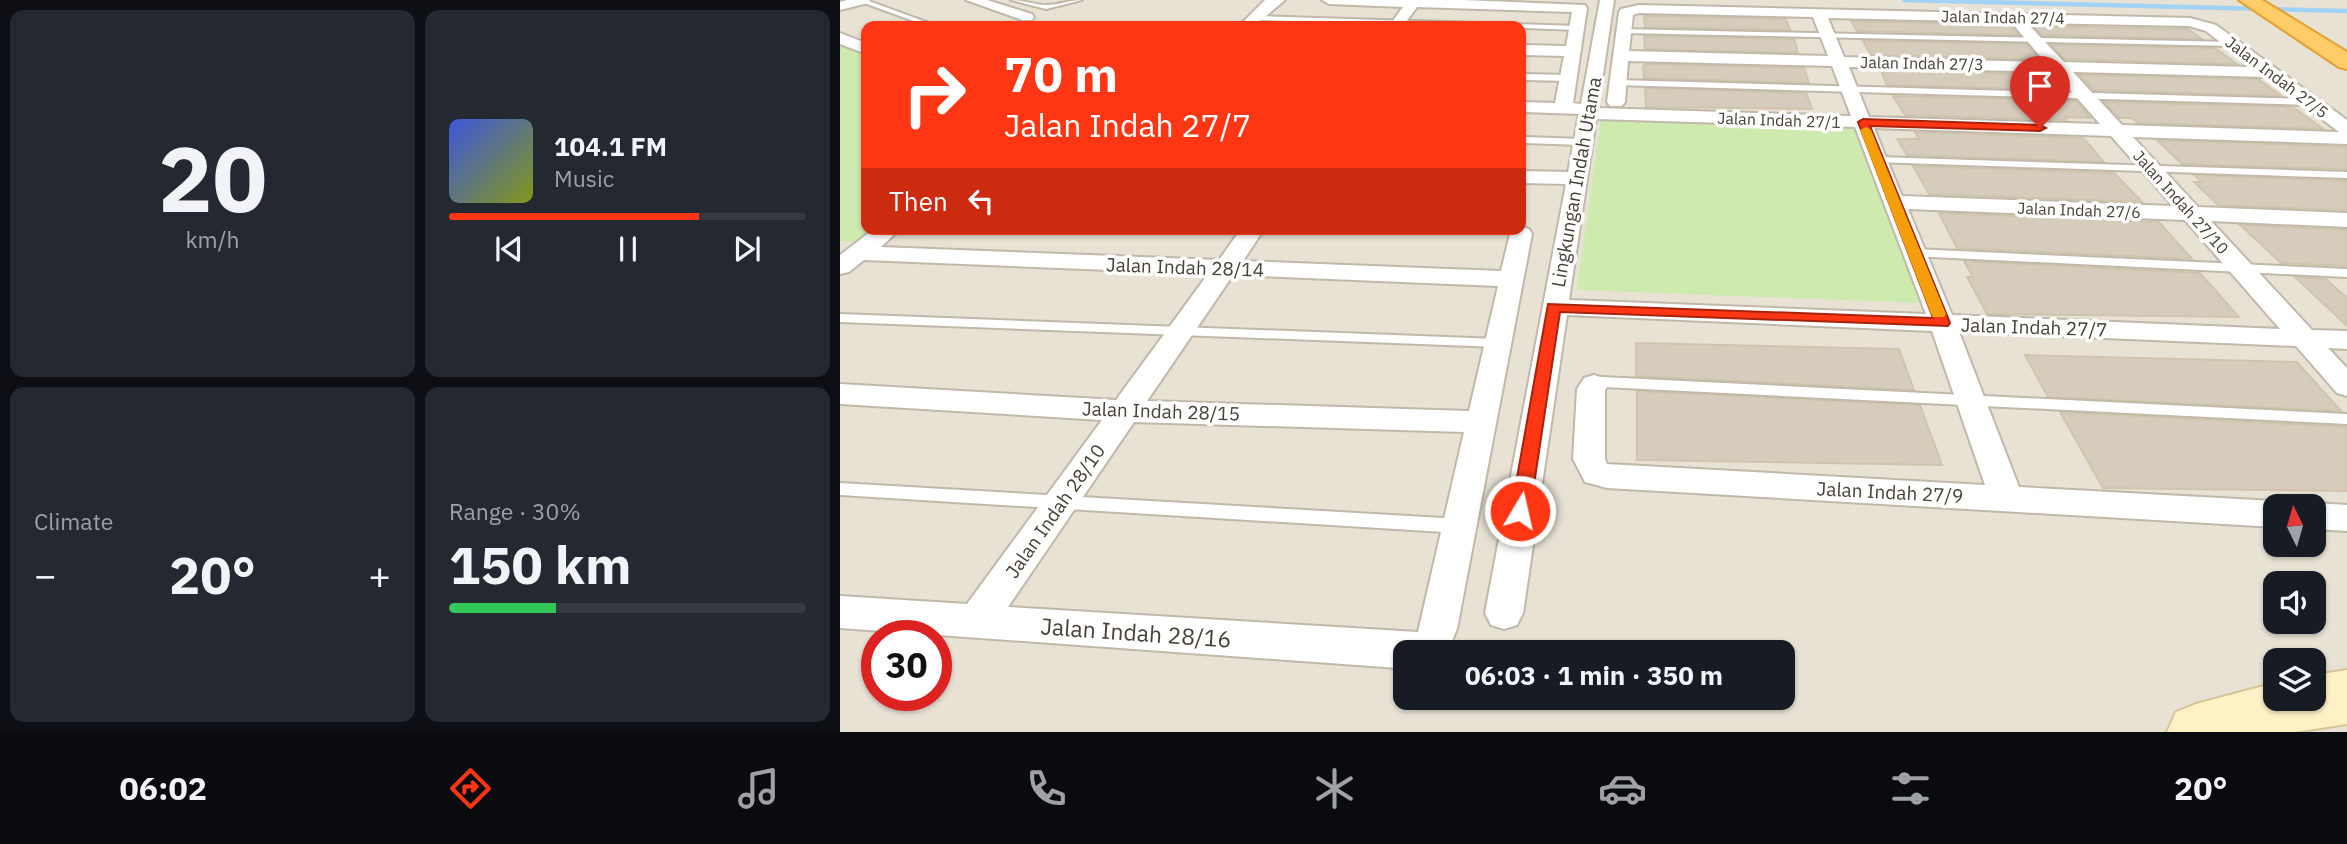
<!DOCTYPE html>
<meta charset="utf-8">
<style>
:root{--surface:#171b24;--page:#242831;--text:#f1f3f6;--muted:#9ea1a6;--line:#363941;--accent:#ff3613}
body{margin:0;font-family:"IBM Plex Sans",sans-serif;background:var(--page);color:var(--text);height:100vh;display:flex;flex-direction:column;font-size:26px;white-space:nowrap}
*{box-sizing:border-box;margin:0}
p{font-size:23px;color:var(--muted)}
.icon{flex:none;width:38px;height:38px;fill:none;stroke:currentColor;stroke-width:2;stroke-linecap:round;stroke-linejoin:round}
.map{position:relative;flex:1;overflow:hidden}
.drawer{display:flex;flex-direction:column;gap:10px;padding:10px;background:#0d0f14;width:840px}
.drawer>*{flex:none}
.guide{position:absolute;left:21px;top:21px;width:665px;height:214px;border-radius:14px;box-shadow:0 2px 5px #0004;background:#ff3613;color:#fff;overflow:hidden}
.needle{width:46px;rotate:355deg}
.controls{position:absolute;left:1423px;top:494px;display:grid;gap:14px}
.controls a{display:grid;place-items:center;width:63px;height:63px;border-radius:14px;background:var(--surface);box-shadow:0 2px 5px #0004;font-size:35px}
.speed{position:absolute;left:21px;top:620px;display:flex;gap:14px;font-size:35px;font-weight:700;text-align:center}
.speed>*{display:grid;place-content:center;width:91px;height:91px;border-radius:50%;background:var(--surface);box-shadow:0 2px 5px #0004;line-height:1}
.speed .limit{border:10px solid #d22;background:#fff;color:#111}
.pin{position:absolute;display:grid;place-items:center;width:60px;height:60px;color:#fff;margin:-72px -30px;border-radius:50% 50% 50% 0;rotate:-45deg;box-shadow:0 0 7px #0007}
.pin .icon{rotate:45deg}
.me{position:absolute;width:77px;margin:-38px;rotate:9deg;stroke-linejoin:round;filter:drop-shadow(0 0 5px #0008)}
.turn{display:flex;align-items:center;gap:24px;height:147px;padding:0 28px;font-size:32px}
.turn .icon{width:91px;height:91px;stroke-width:2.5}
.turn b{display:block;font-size:49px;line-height:60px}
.then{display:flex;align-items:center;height:66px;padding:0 28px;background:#0003;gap:14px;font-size:26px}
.big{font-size:52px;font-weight:700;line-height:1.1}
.drawer .tile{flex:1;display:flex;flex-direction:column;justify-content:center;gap:10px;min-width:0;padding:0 24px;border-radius:14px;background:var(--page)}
.drawer .dial{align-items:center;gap:0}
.dial b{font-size:91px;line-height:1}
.song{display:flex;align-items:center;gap:21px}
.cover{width:84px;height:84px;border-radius:10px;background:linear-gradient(135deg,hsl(230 70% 55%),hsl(70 70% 35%))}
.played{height:7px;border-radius:4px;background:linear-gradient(90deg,var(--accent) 70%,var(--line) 70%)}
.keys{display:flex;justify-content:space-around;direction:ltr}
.heat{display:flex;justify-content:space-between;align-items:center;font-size:38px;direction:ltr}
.charge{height:10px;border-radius:5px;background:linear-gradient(90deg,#34c759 30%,var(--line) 0)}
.drawer .tiles{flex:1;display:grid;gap:10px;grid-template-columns:repeat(2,1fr)}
.trip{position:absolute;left:553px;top:640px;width:402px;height:70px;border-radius:14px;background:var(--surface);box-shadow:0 2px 5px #0004;font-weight:700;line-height:70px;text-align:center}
.dock{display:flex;height:112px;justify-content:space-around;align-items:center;background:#090b0e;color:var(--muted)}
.dock .icon{width:49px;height:49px}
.dock .selected{color:var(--accent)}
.dock b{font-size:32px;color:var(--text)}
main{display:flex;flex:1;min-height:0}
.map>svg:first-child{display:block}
.residential{fill:#e8e2d5;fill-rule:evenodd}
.green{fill:#cfeaaf}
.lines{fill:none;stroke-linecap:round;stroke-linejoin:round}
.stream{stroke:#a2d2f3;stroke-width:4.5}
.building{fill:#d6ccbc;stroke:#d1c4af;stroke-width:2}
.lane-casing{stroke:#c0b8a9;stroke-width:4}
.street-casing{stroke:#c0b8a9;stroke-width:4}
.secondary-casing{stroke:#d6c596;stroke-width:4}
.highway-casing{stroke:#e3a133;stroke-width:4}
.lane{fill:#fff;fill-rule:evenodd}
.street{fill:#fff;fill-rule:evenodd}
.secondary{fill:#fff1c6;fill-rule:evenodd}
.highway{fill:#ffcc67;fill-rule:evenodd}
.route{fill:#ff3613;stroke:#a6230c;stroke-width:2}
.slow{fill:#f59e0b}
.labels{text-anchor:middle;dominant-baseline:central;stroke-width:7;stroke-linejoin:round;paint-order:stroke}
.far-street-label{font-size:16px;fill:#484136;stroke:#fff}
.street-label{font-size:19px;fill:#484136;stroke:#fff}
.near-street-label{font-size:23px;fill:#484136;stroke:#fff}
</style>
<main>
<section class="drawer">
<div class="tiles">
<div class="tile dial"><b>20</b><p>km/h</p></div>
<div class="tile">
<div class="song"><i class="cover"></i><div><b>104.1 FM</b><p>Music</p></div></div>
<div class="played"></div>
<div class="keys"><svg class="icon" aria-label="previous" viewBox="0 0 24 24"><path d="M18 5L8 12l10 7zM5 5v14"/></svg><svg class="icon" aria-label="pause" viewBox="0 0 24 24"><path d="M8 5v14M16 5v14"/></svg><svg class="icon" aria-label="next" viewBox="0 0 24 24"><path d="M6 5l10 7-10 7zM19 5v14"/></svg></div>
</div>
<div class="tile"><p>Climate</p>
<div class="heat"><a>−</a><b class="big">20°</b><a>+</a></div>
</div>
<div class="tile"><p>Range · 30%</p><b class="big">150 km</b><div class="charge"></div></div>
</div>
</section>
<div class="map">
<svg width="1507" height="732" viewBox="0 0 1507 732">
<rect width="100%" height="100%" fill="#f4f0e7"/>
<path class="residential" d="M0 0H1507V732H0ZM26 26H681V229H26ZM1435 506H1474V544H1435ZM1435 583H1474V621H1435ZM37 635H96V695H37ZM565 653H943V698H565ZM1435 660H1474V698H1435Z"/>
<g class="green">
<path d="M0 45 26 55V229H33L16 242 0 241Z"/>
<path d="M761 120 1013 127 1080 303 737 290Z"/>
</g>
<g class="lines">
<path class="stream" d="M1064 0 1507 11"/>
</g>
<g class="building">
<path d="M804 16 946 19 950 30 805 27Z"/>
<path d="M1011 21 1170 25 1178 35 1017 31Z"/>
<path d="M1193 26 1348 29 1362 39 1202 35Z"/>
<path d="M804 36 954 39 958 53 805 49Z"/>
<path d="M1023 41 1186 44 1199 59 1031 55Z"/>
<path d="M1211 45 1375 48 1397 64 1225 59Z"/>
<path d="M806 64 964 68 969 83 804 78 803 66Z"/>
<path d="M1041 70 1213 75 1226 90 1047 85Z"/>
<path d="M1239 75 1418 79 1441 96 1254 90Z"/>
<path d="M805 88 966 93 972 109 806 107Z"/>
<path d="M1053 96 1236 101 1251 118 1225 117 1227 120 1065 115Z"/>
<path d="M1264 102 1453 107 1483 129 1298 123 1291 118H1279Z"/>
<path d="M1075 132 1243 138 1264 162 1067 155 1057 139H1079Z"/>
<path d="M1317 140 1507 147V169L1342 164Z"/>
<path d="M1073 166 1274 173 1302 202 1089 194Z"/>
<path d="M1354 175 1507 181V210L1378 205 1354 182H1362Z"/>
<path d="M1099 213 1319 222 1352 259 1117 248Z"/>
<path d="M1400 225 1507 230V266L1441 263Z"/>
<path d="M1124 261 1360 273 1399 317 1147 314 1127 277H1133Z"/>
<path d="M1455 277 1486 279 1507 298V326Z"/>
<path d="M796 343 1059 349 1074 390 796 376Z"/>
<path d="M1185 355 1457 362 1501 411 1208 397Z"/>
<path d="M797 391 1080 405 1102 465 797 460Z"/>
<path d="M1220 412 1507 427V491L1263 488Z"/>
</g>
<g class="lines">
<g class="lane-casing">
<g id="lane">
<path d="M16 0H26L97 26H87Z"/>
<path d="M171 0C183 0 195 5 206 5 219 5 230 0 242 0L206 9Z"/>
<path d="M415 16 738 26 742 28 738 30 681 28V26H609L412 20V16Z"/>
<path d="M781 29 1393 42 1397 44 1393 46 784 33H781Z"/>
<path d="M681 74 728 75 732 78 728 81 681 80Z"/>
<path d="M778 80 1470 99 1474 102 1470 105 775 85V81Z"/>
<path d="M681 137 743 139 748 142 743 145 681 143Z"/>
<path d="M1038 157 1507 172V178L1034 162V158Z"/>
<path d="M1075 249 1507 269V277L1071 256 1069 253Z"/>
<path d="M0 314 658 339 665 343 658 347 0 322Z"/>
<path d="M762 377 1507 414V424L763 387 754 390 749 388 747 385 749 382Z"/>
<path d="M0 483 620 519 626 521 629 526 626 531 620 533 0 495Z"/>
</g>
</g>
<g class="street-casing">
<g id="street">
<path d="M7 0H30L28 3 0 10V2Z"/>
<path d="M126 0H147L192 14 194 17 192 20H182Z"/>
<path d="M425 0H445L414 26H399Z"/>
<path d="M482 0H622L745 5 747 8 733 103 741 104 760 0H774L758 108 1011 116 992 66 788 61 785 102 782 106H770L767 102 779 12 781 9 799 5 1350 18 1376 25 1507 120V144L1293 137 1358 207 1507 213V227L1371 221 1472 330 1507 331V349L1488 348 1507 368V396L1497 393 1456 346 1119 332 1179 487 1435 501 1448 506H1435V527L767 488 745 482 733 459 737 389 744 378 754 375 764 378 768 385 765 390V459L767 464 1145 485 1092 331 727 315 683 613 677 625 664 629 651 625 645 613 726 184 681 183V171L728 172 739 114 681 112V102L715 103 724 56 681 55V45L726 46 732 12 577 7 563 26H549L563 7 489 4ZM799 13 973 17 988 56 789 51 793 15ZM988 18 1171 22 1205 62 1004 57ZM1187 23 1349 26 1366 31 1412 67 1224 62ZM1009 67 1214 72 1260 124 1029 117ZM1233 72 1426 77 1499 132 1282 125ZM756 119 1015 127 1086 314 729 300ZM1034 128 1271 136 1333 206 1062 196ZM1068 209 1345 220 1440 329 1112 315Z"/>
<path d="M0 33 26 43V54L0 44Z"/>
<path d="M681 227 689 229 692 234 617 629 607 653H565V668H558L0 628V596L127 604 262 420 0 404V384L276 400 368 274 24 260 9 272 0 274V255L34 229H60L41 247 379 260 401 229H424L403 261 661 271 670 234 673 229ZM393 275 658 286 629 411 307 401ZM294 422 624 432 578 632 168 607Z"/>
<path d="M1474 503 1507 505V531L1474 529V506H1465Z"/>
</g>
</g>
<g class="secondary-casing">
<path id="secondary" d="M1507 670V724L1455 732H1327L1336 712 1356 704 1435 683V698H1474V675Z"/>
</g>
<g class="highway-casing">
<path id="highway" d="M1399 0H1422L1507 52V69L1499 67Z"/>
</g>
<use href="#lane" class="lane"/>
<use href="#street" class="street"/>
<use href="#secondary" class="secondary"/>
<use href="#highway" class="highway"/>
</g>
<path class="route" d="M1023 119 1200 125 1206 128 1200 131 1030 126 1110 323 1108 326 720 312 690 511 687 516 680 519 674 516 671 511 708 304 1093 318 1018 122Z"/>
<path class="slow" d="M1026 127 1031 130 1106 314 1104 317H1093L1091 314 1020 130Z"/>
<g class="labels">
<g class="far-street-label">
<text transform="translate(1163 17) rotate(1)">Jalan Indah 27/4</text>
<text transform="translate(1082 63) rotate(1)">Jalan Indah 27/3</text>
<text transform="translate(1437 77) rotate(37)">Jalan Indah 27/5</text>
<text transform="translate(939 120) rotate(2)">Jalan Indah 27/1</text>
<text transform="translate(1341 202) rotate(48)">Jalan Indah 27/10</text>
<text transform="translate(1239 210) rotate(2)">Jalan Indah 27/6</text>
</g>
<g class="street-label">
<text transform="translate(736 182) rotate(-80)">Lingkungan Indah Utama</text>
<text transform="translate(345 267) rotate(2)">Jalan Indah 28/14</text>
<text transform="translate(1194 327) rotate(2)">Jalan Indah 27/7</text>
<text transform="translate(321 411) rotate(2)">Jalan Indah 28/15</text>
<text transform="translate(1050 492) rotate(3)">Jalan Indah 27/9</text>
<text transform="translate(215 511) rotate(-55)">Jalan Indah 28/10</text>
</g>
<g class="near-street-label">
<text transform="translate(296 632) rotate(4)">Jalan Indah 28/16</text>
</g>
</g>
</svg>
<div class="controls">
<a><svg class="needle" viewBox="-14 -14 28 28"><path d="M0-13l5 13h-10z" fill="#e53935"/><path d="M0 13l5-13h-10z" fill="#9ea1a6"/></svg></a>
<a><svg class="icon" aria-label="sound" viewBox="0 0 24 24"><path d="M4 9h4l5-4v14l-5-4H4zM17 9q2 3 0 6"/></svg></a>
<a><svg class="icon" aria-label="layers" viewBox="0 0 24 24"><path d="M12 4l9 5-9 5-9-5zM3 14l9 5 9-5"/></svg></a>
</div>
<div class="speed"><div class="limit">30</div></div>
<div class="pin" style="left:1200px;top:128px;background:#d93025"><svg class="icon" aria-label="arrive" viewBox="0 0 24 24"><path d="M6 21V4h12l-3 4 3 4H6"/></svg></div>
<svg class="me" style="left:680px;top:511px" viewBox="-20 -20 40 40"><circle r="17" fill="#ff3613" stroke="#fff" stroke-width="3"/><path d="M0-11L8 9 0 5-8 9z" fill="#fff"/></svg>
<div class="trip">06:03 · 1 min · 350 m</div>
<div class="guide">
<div class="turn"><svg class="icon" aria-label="right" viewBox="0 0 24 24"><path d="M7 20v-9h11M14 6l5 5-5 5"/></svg><div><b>70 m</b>Jalan Indah 27/7</div></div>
<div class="then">Then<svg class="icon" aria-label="left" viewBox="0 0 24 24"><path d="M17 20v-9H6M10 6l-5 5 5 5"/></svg></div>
</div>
</div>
</main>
<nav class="dock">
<b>06:02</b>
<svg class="icon selected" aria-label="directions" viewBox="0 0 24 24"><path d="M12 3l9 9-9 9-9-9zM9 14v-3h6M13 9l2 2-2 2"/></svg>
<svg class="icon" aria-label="music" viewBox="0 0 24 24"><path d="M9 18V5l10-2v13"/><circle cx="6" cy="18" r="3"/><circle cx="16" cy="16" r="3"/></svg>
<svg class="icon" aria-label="phone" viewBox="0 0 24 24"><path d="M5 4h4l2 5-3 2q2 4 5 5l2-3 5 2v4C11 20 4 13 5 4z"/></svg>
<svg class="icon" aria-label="climate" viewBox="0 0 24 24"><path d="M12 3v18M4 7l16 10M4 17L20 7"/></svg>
<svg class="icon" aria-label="car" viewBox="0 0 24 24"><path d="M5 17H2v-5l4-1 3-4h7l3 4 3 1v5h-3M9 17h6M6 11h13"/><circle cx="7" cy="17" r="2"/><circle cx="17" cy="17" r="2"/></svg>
<svg class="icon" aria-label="filters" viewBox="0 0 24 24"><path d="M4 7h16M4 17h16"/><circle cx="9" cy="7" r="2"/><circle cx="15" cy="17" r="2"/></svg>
<b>20°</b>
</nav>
